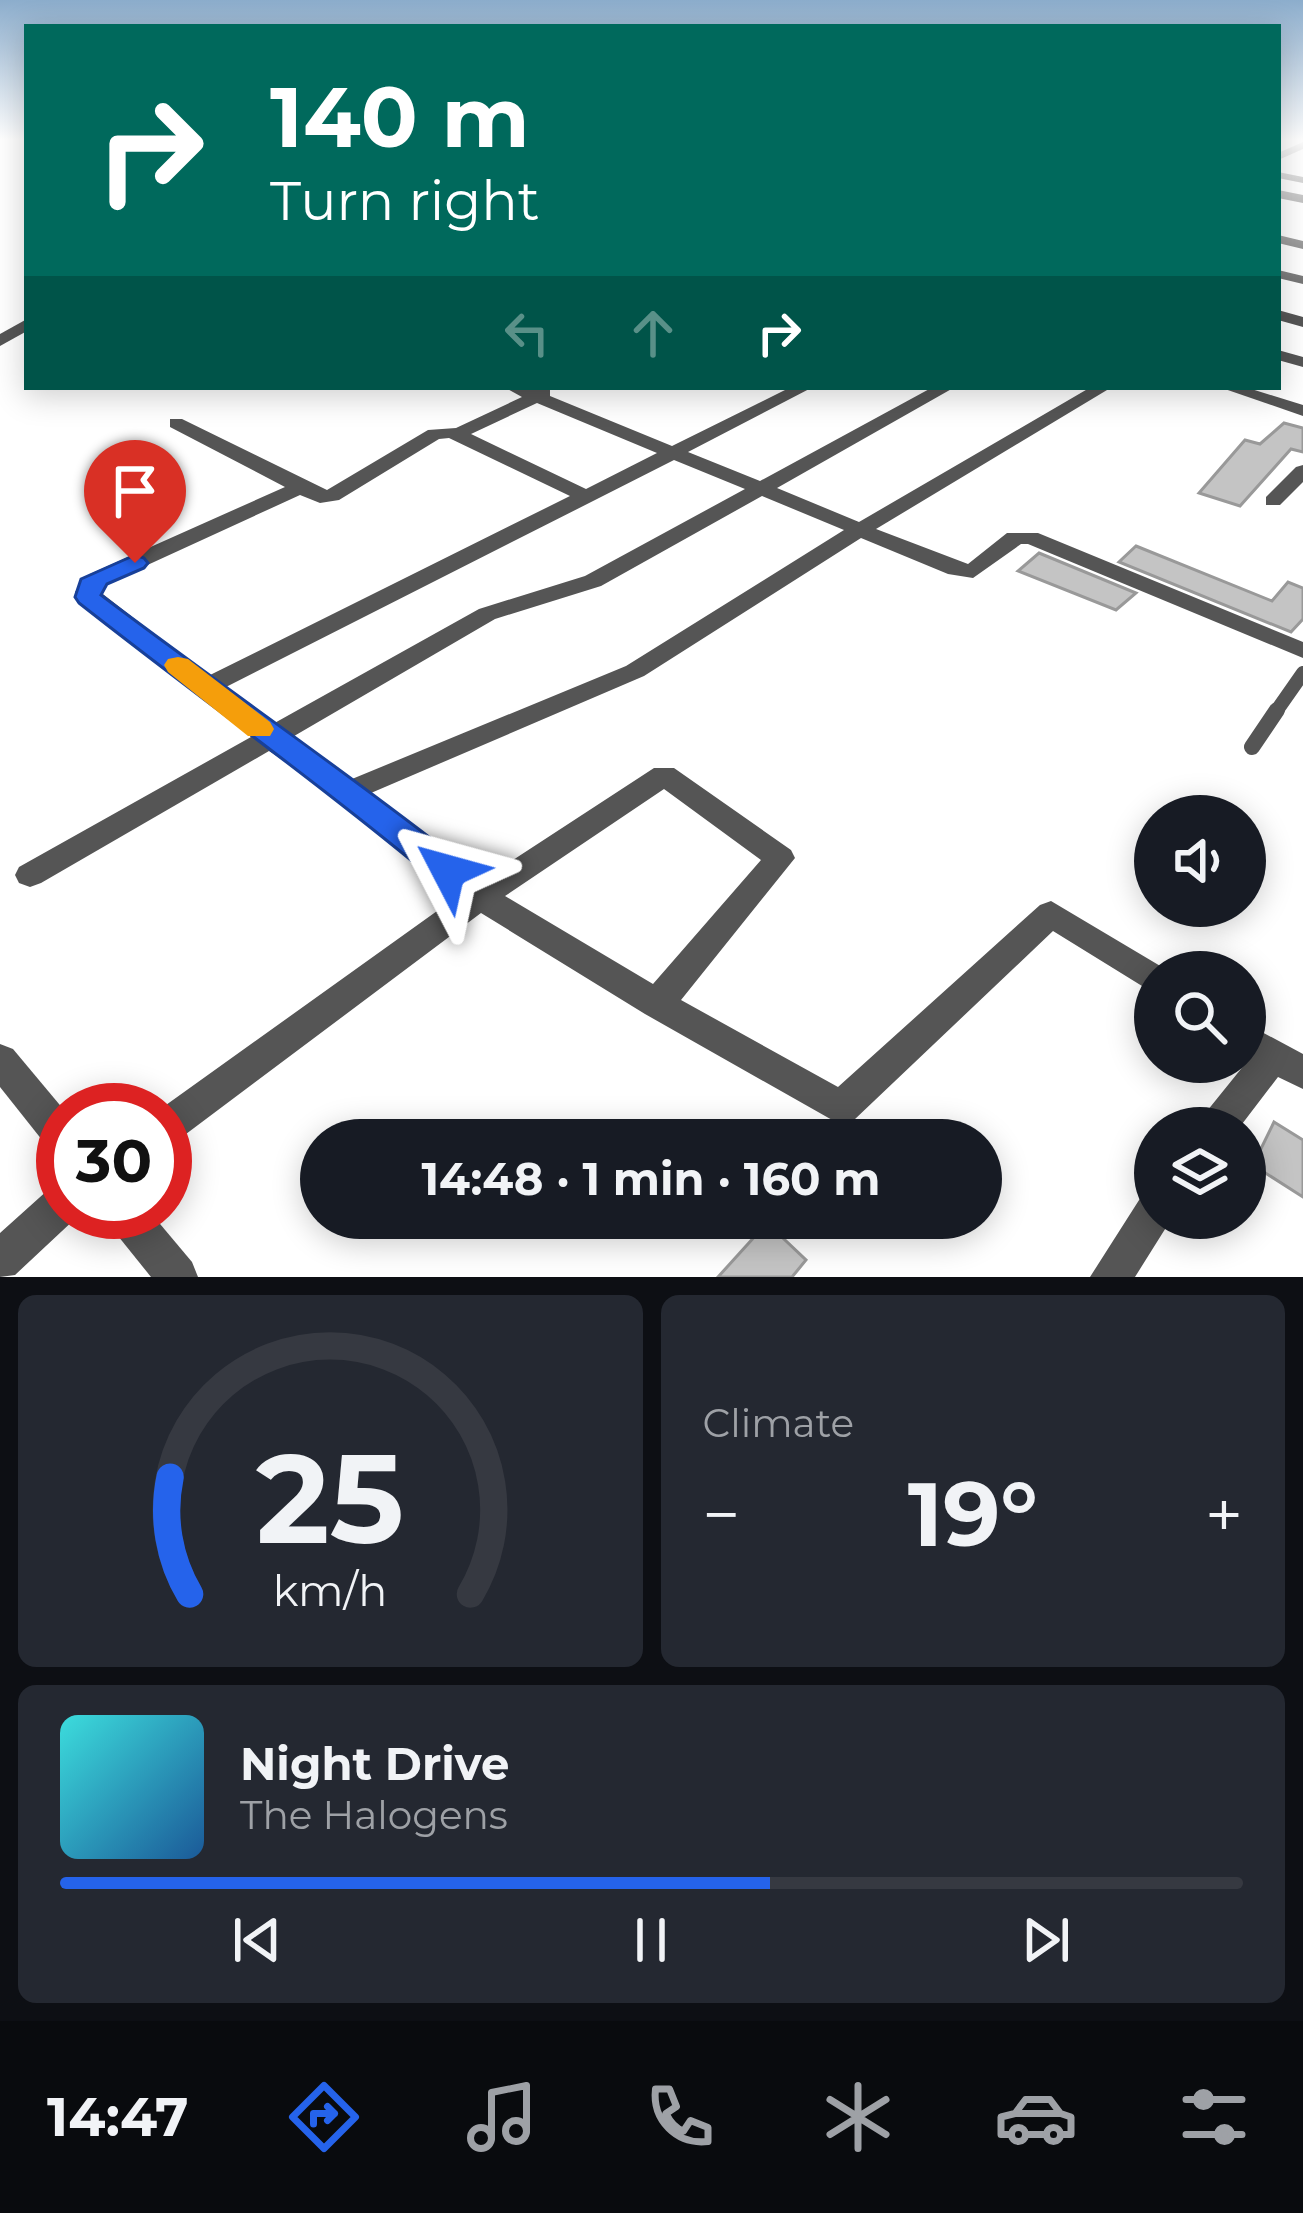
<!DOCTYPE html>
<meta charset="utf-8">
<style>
:root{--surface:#171b24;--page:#242831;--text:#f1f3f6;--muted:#9ea1a6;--line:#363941;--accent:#2563eb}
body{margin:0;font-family:Montserrat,sans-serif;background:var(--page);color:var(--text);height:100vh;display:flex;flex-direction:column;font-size:45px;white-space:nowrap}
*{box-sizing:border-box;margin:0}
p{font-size:39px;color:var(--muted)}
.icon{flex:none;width:66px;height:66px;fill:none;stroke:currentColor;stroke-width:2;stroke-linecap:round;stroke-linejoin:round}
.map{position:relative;height:1277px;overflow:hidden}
.details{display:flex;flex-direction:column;gap:18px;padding:18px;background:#0d0f14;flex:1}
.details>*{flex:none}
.top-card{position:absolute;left:24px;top:24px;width:1257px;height:366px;border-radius:0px;box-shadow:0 6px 30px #0003;background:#00695c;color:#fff;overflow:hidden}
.tools{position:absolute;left:1134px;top:795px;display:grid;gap:24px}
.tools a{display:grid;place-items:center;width:132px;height:132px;border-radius:50%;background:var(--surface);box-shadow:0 6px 30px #0003;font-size:60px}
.speed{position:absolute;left:36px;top:1083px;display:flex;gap:24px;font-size:60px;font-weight:700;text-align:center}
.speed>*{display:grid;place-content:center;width:156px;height:156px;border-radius:50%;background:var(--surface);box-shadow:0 6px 30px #0003;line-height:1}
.speed .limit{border:18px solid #d22;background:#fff;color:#111}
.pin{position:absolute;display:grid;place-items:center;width:102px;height:102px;color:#fff;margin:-123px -51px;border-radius:50% 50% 50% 0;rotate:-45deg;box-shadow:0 0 12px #0007}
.pin .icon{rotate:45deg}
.me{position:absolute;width:132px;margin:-66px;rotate:309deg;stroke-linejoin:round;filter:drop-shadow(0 0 9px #0008)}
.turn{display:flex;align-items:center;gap:42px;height:252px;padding:0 48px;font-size:54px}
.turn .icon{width:156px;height:156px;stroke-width:2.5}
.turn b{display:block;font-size:84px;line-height:102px}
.lanes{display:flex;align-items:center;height:114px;padding:0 48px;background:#0003;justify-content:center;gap:60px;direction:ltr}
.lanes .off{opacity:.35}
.big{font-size:90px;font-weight:700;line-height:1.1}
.details .card{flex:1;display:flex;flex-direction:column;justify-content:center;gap:18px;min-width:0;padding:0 42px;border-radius:18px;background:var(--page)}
.details .dial{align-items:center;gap:0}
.dial svg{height:312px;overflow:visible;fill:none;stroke:var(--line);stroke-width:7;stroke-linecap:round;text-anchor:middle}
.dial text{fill:var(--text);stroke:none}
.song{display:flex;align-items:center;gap:36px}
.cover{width:144px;height:144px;border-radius:18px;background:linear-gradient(135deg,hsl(180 70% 55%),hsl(210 70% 35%))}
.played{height:12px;border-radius:6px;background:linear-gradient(90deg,var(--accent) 60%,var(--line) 60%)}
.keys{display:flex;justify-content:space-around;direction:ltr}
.heat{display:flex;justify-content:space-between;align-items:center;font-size:66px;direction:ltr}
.details .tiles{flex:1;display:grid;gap:18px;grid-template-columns:1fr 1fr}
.card:last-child{grid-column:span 2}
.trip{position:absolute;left:300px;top:1119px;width:702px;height:120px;border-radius:60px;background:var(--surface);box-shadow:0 6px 30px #0003;font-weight:700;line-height:120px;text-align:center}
.menu{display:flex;height:192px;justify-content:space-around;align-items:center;background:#090b0e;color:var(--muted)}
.menu .icon{width:84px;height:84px}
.menu .selected{color:var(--accent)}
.menu b{font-size:54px;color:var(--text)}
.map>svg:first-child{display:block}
.building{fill:#c4c4c4;stroke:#999;stroke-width:3}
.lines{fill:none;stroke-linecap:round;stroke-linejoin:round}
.lane-far1{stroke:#555;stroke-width:14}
.lane{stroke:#555;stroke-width:16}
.street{fill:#555;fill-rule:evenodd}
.route{fill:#2563eb;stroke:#184099;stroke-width:3}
.slow{fill:#f59e0b}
</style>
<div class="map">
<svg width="1303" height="1277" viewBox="0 0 1303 1277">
<rect width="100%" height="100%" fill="#fff"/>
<g class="building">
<path d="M1284 423 1303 428V452L1291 449 1240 506 1199 493 1245 440 1260 444Z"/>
<path d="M1136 546 1272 601 1288 582 1303 588V619L1291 632 1119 562Z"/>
<path d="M1039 553 1136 593 1116 610 1018 571Z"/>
<path d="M1274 1122 1303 1140V1197L1253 1165Z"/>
<path d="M767 1223 806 1260 792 1277H718Z"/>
</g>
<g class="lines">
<path class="lane-far1" d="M1275 713 1303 673"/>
<path class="lane" d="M1252 747 1277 710"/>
<g class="street">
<path d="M1303 142V149L1278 160V153Z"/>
<path d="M1278 172 1303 177V183L1278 178Z"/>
<path d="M1278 190 1303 195V203L1278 198Z"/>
<path d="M1278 235 1303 241V249L1278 243Z"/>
<path d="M1278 270 1303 276V284L1278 278Z"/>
<path d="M1278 310 1303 317V327L1278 320Z"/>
<path d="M27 319V331L0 346V334Z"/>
<path d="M1278 350 1303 357V367L1278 360Z"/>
<path d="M504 387 550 389V396L672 446 791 387H813L688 452 760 481 933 387H955L777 488 859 522 1091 387H1112L876 529 968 564 1007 533H1038L1303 642V658L1028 544H1021L973 578 948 574 861 538 644 676 371 793 481 881 654 768H674L791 850 795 858 681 1000 838 1087 1040 905 1051 901 1167 970 1155 972V994L1053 931 854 1120 841 1125 645 1014 481 913 178 1140 165 1146V1110H159L458 896 340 798 269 751 41 883 30 887 19 883 15 875 19 867 251 737 75 592 90 574 285 487 170 427V419H182L327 490 428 430 456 428 522 397ZM537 403 657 453 586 489 471 434ZM449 438 570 496 208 676 99 591 106 584 300 495 320 503 339 500 439 439ZM674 460 745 489 585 576 479 609 271 725 224 688ZM762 496 844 530 626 666 352 779 289 739 495 619 601 586ZM664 789 761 860 653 984 505 896Z"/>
<path d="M1219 387H1245L1303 405V416Z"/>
<path d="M1303 465V482L1280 505H1266V497L1296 467Z"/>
<path d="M1245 1023 1303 1054V1089L1278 1077 1239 1128H1197L1203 1116 1249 1059 1245 1057Z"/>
<path d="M0 1044 13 1049 64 1110 63 1155 50 1150 0 1087Z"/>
<path d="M63 1183V1212H79L77 1217 15 1275 0 1277V1233L49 1189Z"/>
<path d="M1155 1191V1218H1172L1135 1277H1090L1141 1197Z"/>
<path d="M104 1212H150L192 1262 198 1277H151L110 1226Z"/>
</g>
</g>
<linearGradient id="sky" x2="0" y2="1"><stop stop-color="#8cadcc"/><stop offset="0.44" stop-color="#fff"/><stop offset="1" stop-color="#fff" stop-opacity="0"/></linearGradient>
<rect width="1303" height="317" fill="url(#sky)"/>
<path class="route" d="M135 555 144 558 148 563 144 568 107 584 101 595C220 685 343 769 460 861L465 871 460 880 448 884 435 880C320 784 197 696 79 603L75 597 81 579Z"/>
<path class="slow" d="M178 657 188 659 270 722 274 729 270 736H248L168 672 164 665 168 659Z"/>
</svg>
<div class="tools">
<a><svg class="icon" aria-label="sound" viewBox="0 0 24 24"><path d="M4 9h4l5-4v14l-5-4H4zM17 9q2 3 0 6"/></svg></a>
<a><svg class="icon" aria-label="search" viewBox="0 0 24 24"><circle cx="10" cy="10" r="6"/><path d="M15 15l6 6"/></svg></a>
<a><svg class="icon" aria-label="layers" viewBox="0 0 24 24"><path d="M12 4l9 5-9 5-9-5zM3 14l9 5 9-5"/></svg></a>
</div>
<div class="speed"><div class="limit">30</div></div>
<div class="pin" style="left:135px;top:563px;background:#d93025"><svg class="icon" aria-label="arrive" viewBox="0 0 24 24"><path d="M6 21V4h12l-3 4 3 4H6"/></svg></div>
<svg class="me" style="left:448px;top:871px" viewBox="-20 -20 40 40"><path d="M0-17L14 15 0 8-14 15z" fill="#2563eb" stroke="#fff" stroke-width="4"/></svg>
<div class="trip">14:48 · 1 min · 160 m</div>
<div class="top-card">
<div class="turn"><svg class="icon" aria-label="right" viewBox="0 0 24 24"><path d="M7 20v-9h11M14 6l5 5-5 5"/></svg><div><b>140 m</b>Turn right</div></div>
<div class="lanes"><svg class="icon off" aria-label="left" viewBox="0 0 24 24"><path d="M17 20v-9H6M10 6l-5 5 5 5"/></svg><svg class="icon off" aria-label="ahead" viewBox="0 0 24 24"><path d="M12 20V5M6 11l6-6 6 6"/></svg><svg class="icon" aria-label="right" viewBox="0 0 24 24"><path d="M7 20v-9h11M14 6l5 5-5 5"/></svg></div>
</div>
</div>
<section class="details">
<div class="tiles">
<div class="card dial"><svg viewBox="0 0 100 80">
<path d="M14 69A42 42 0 1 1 86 69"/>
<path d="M14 69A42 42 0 0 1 9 39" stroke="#2563eb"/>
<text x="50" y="56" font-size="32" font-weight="700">25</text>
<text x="50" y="72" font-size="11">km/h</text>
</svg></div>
<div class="card"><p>Climate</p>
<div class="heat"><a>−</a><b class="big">19°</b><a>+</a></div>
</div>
<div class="card">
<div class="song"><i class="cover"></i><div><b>Night Drive</b><p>The Halogens</p></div></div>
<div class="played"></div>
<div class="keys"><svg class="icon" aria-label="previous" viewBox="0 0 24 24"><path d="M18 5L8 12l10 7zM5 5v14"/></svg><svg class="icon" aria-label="pause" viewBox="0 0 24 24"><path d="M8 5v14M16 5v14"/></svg><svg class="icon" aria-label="next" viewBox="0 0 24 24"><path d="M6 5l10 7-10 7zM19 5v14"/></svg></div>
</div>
</div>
</section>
<nav class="menu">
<b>14:47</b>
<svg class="icon selected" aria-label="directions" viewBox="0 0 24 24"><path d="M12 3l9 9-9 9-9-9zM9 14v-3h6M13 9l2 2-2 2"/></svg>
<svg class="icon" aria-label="music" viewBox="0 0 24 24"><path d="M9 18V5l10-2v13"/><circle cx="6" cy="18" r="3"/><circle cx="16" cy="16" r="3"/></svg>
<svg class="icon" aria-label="phone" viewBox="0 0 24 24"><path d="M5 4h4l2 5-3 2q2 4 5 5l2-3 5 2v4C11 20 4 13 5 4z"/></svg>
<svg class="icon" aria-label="climate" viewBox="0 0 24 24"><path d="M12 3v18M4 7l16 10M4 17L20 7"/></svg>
<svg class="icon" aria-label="car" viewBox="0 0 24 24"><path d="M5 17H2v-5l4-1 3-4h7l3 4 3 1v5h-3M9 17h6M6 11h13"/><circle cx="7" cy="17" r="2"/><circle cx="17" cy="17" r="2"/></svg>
<svg class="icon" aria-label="filters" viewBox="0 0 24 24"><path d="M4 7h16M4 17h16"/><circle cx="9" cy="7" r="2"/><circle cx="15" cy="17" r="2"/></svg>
</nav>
